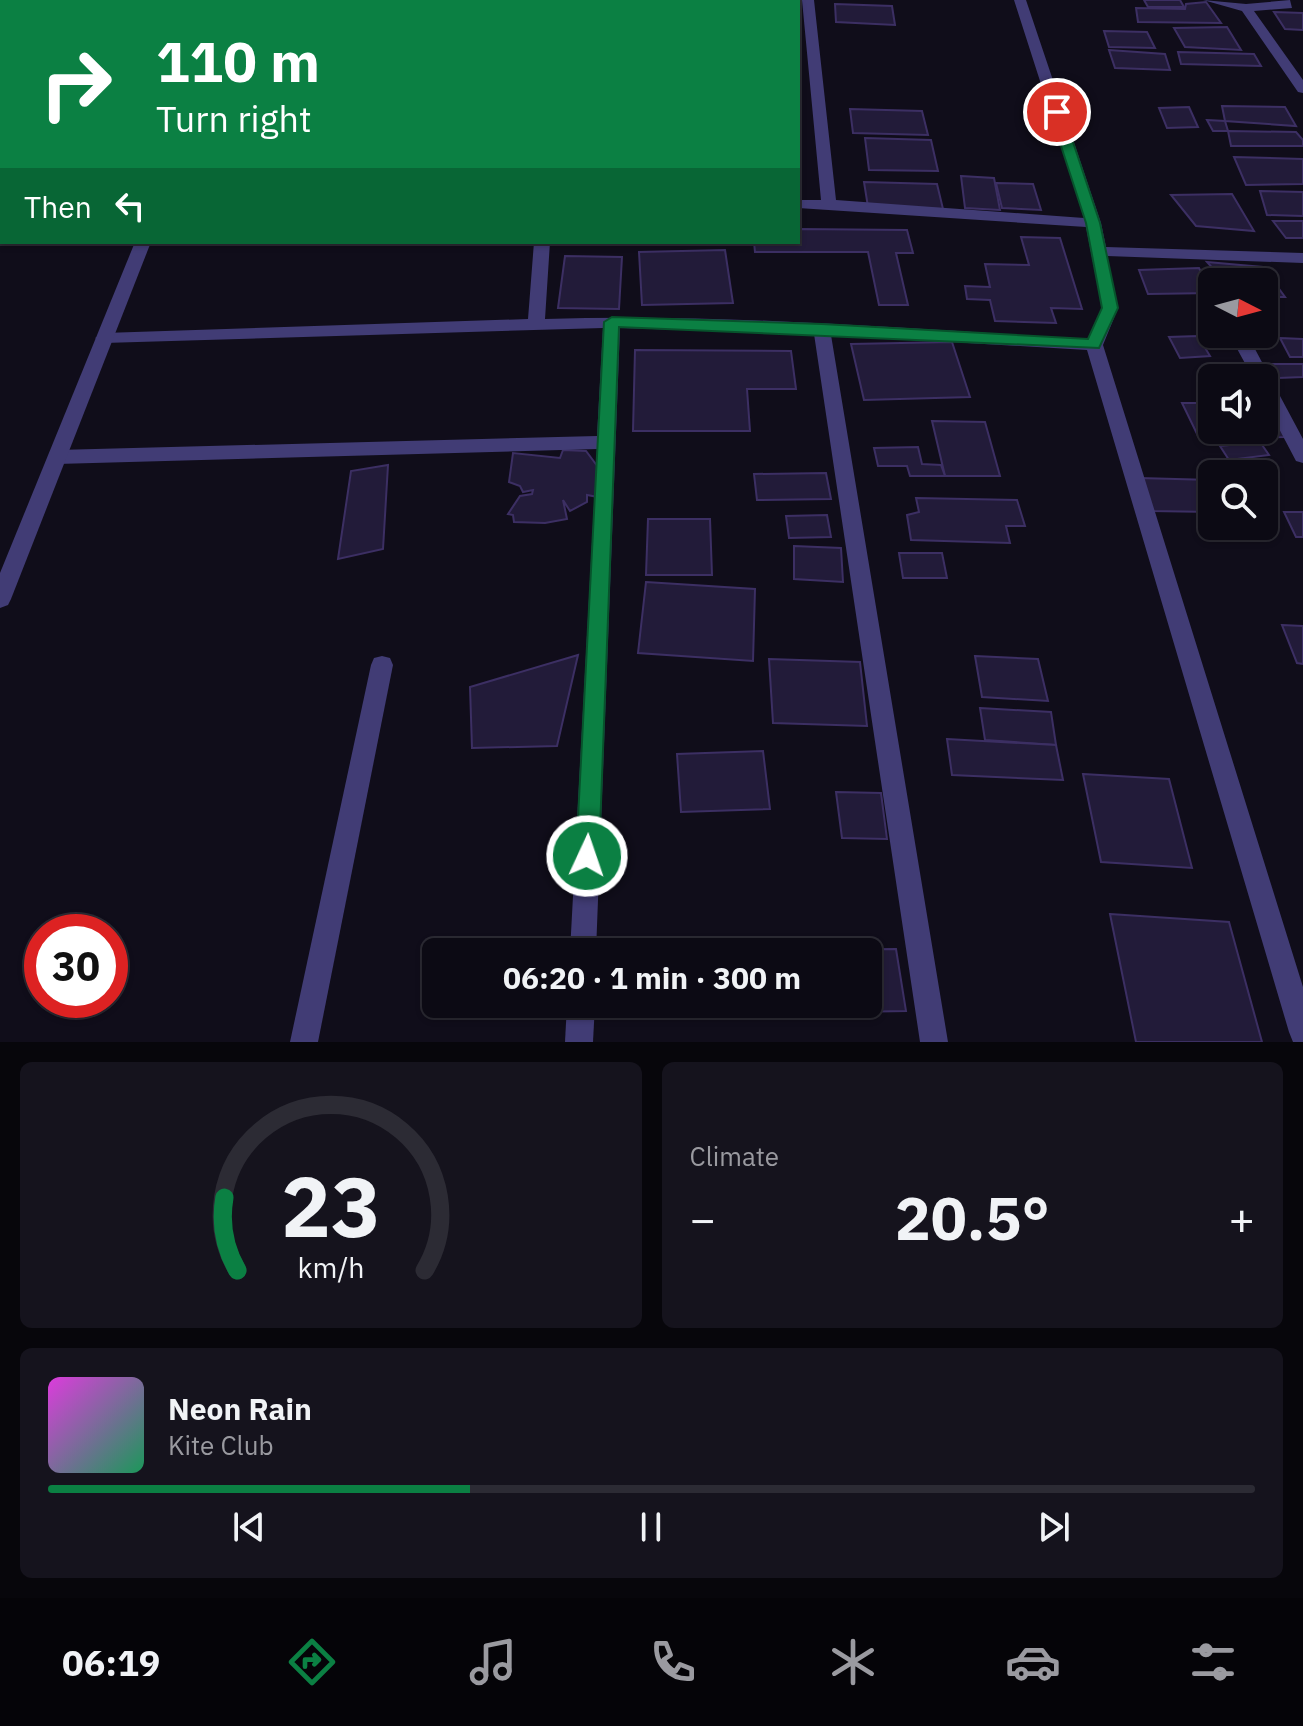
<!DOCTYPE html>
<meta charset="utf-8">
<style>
:root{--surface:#0c0a14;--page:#15131d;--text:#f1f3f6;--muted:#9a9aa0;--line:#2c2b34;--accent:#0b8043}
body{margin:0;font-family:"IBM Plex Sans",sans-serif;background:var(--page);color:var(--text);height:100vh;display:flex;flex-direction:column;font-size:30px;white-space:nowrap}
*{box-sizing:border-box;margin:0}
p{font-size:26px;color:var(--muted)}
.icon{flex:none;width:44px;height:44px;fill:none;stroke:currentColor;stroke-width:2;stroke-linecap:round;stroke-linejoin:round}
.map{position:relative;height:1042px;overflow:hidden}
.drawer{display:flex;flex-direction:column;gap:20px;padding:20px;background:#07060b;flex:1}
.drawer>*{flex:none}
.banner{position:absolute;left:0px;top:0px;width:800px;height:244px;box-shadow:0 2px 6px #0004,0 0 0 2px var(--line);background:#0b8043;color:#fff;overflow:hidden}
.needle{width:52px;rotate:96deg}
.controls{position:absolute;left:1198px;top:268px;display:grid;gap:16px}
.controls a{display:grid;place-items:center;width:80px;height:80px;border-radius:12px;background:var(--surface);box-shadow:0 2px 6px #0004,0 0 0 2px var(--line);font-size:40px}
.speed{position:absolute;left:24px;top:914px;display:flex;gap:16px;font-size:40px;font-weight:700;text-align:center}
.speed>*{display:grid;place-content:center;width:104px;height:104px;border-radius:50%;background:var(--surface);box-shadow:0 2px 6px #0004,0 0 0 2px var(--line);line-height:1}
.speed .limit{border:12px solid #d22;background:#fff;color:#111}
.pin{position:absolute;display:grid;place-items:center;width:68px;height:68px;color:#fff;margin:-34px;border:4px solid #fff;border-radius:50%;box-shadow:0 2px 8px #0007}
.me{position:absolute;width:88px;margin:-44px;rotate:3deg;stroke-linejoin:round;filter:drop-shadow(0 0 6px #0008)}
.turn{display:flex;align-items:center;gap:28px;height:168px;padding:0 24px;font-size:36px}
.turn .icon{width:104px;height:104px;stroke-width:2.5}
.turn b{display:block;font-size:56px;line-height:68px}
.then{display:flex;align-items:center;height:76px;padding:0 24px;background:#0003;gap:16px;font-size:30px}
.big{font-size:60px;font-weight:700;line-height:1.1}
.drawer .tile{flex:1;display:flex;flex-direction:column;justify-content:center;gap:12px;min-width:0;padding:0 28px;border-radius:12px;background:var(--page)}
.drawer .dial{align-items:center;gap:0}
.dial svg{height:208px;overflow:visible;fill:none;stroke:var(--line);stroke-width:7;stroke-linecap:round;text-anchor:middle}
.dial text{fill:var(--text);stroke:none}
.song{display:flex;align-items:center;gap:24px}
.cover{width:96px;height:96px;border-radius:12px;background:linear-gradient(135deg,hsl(300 70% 55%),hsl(150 70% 35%))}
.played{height:8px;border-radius:4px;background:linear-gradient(90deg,var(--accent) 35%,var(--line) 35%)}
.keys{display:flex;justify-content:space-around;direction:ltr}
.heat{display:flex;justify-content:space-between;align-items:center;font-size:44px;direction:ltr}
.drawer .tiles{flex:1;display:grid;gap:20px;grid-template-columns:1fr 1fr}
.tile:last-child{grid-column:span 2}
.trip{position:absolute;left:422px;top:938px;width:460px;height:80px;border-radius:12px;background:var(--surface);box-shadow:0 2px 6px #0004,0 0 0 2px var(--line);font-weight:700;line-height:80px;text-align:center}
.menu{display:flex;height:128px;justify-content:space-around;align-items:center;background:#050408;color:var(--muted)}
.menu .icon{width:56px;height:56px}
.menu .current{color:var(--accent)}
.menu b{font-size:36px;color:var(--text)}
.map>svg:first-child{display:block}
.building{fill:#221b39;stroke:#3c2f63;stroke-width:2}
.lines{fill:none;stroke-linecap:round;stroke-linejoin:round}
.minor{fill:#413c75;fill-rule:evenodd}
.tertiary{fill:#413c75;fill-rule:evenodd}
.route{fill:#0b8043;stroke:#07532c;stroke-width:2}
</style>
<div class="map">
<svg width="1303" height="1042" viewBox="0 0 1303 1042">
<rect width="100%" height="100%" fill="#100d1a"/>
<g class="building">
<path d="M1144 0H1180L1184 7H1148Z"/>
<path d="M1206 2 1221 23 1138 22 1136 8 1185 9 1186 4Z"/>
<path d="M835 4 892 6 895 25 836 22Z"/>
<path d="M1274 12 1303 13V30L1285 29Z"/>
<path d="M1227 27 1241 50 1185 47 1174 28Z"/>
<path d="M1104 31 1147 32 1155 48 1109 47Z"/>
<path d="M1109 50 1165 54 1170 70 1115 68Z"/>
<path d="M1178 52 1254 54 1261 66 1181 64Z"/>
<path d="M1222 106 1285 107 1296 126 1225 121Z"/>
<path d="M1189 107 1198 127 1167 128 1159 108Z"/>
<path d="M850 109 922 111 928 135 853 133Z"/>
<path d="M1207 120 1225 121 1228 131H1213Z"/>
<path d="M1228 131 1296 132 1303 140V146H1231Z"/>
<path d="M865 138 931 140 938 171 869 170Z"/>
<path d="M1234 157 1303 159V184L1246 185Z"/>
<path d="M961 176 994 178 1000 210 965 208Z"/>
<path d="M864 182 937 184 943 209 868 207Z"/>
<path d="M996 183 1033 184 1041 210 1002 208Z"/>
<path d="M1260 191 1303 192V216L1267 215Z"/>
<path d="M1232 194 1254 231 1196 226 1171 195Z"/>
<path d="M1273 221H1303V238H1286Z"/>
<path d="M798 229 907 230 913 253H896L908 305H879L868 252H755L754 242H798Z"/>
<path d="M1021 237 1060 238 1082 309 1051 308 1056 323 995 321 990 300 967 299 965 286 990 287 985 264 1029 265Z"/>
<path d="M725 250 733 303 642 305 639 252Z"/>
<path d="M565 256 622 257 619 309 558 308Z"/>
<path d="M1207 262 1263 267 1285 297H1264V282H1225Z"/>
<path d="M1199 268 1212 293 1148 294 1139 270Z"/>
<path d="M1198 336 1210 356 1180 358 1169 337Z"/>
<path d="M1280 338 1303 339V357H1290Z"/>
<path d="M952 342 970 397 864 400 851 344Z"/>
<path d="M635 350 791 351 796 389H747L750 431H633Z"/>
<path d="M1269 364H1303V377L1278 378Z"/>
<path d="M1264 402 1286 437 1199 438 1182 403H1212V430H1264Z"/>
<path d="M932 421 985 422 1000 476H945Z"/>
<path d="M1260 442 1269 455 1229 460 1220 446Z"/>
<path d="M918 447 922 464 941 465 945 476H910L907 466H878L874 448Z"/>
<path d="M563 450 586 451 601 471 598 497 587 495V502L570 511 563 500 567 519 545 523 514 522 513 515 508 514 520 496 532 494 533 490 523 492 520 486 509 482 513 453 560 458Z"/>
<path d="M388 465 383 549 338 559 351 471Z"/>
<path d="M826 473 831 499 757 500 754 474Z"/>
<path d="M1139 478 1212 480V512L1151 511Z"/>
<path d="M916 498 1017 500 1025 526H1006L1010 543 911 540 907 515 919 512Z"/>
<path d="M1284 512H1303V537H1296Z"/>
<path d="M827 515 831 537 789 538 786 516Z"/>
<path d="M648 519H710L712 575H646Z"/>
<path d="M794 546 841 548 843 582 794 579Z"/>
<path d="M899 553H942L947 578H903Z"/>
<path d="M646 582 755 589 753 661 638 653Z"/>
<path d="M1282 625 1303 626V664L1297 663Z"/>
<path d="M578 655 557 746 472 748 470 687Z"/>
<path d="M975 656 1038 659 1048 701 982 697Z"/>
<path d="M769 659 860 662 867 726 773 723Z"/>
<path d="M980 708 1051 712 1056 745 985 740Z"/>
<path d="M947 739 1056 745 1063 780 952 775Z"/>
<path d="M763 751 770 809 681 812 677 754Z"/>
<path d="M1083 774 1169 779 1192 868 1101 862Z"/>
<path d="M836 792 881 793 887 839 842 838Z"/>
<path d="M1110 914 1229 922 1262 1042H1136Z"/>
<path d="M896 949 906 1011 794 1013 793 1004H868V952L788 950Z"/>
</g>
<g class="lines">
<g class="minor">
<path d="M59 0H71L58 2Z"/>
<rect x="552" y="0" width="12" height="2"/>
<path d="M802 0H814L836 200 1084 218 1014 0H1026L1101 223 1106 247 1303 253V263L1107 256 1118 308 1103 345 1303 987V1042H1293L1289 1032 1087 350 831 335 948 1042H920L814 334 620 328 596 952H570L597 449 57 464 48 457 57 450 597 436 603 328 104 343 95 338 104 333 528 319 534 242H550L545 319C726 313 907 329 1088 339L1102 308 1086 227 798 208V200H821Z"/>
<path d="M1203 0 1246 4 1290 0 1292 8 1254 11 1303 80V93L1298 92 1242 11Z"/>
<path d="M2 94V104L0 105V95Z"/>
<rect x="0" y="207" width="2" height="10"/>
<path d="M1229 334H1247L1303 439V463L1296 461 1264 400V378H1253Z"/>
<path d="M382 656 390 658 393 665 318 1042H290L371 665 374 658Z"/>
<path d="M567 1004H595L593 1042H565Z"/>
</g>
<g class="tertiary">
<path d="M246 0H258L245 2Z"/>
<path d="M135 242H151L11 599 8 605 0 608V573Z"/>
</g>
</g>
<path class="route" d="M1057 108 1063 112 1100 223 1118 308 1099 348 619 327 599 856 596 864 587 867 579 864 576 856 604 322 612 317 822 324 1088 339 1102 308 1086 223 1050 112Z"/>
</svg>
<div class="controls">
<a><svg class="needle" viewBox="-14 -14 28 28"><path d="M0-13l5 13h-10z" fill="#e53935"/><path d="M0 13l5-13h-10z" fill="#9a9aa0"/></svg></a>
<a><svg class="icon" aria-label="sound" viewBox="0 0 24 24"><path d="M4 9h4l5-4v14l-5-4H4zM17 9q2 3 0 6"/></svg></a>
<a><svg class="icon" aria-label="search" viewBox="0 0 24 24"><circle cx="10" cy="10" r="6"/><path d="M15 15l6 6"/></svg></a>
</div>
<div class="speed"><div class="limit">30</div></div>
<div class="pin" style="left:1057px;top:112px;background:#d93025"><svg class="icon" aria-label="arrive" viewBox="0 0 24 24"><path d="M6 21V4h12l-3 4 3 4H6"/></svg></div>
<svg class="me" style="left:587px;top:856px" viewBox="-20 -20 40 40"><circle r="17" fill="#0b8043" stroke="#fff" stroke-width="3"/><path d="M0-11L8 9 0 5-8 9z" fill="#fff"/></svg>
<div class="trip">06:20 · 1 min · 300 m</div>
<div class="banner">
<div class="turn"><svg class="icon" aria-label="right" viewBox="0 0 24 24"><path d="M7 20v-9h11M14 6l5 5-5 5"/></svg><div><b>110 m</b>Turn right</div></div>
<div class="then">Then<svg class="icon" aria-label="left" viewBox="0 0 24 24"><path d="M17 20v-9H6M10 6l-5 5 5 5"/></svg></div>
</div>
</div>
<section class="drawer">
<div class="tiles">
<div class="tile dial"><svg viewBox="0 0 100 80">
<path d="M14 69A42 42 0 1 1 86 69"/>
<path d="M14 69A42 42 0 0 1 9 41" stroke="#0b8043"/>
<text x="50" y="56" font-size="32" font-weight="700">23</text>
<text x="50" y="72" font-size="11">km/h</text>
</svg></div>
<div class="tile"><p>Climate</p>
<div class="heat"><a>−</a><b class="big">20.5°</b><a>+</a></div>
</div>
<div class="tile">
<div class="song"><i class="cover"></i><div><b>Neon Rain</b><p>Kite Club</p></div></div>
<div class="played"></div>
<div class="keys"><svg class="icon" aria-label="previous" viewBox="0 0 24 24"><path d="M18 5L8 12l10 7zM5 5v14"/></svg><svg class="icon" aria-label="pause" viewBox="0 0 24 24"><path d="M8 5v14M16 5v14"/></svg><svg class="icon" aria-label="next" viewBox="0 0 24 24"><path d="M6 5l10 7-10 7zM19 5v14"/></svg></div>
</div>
</div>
</section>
<nav class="menu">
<b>06:19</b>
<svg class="icon current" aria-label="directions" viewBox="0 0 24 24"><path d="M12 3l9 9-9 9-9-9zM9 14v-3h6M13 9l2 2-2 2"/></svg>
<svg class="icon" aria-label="music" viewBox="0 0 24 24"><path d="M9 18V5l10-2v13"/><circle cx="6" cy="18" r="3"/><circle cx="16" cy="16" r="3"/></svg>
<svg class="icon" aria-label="phone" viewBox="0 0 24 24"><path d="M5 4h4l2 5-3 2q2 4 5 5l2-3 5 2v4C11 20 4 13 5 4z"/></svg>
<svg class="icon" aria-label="climate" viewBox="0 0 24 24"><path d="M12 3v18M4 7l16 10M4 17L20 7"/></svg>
<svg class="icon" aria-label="car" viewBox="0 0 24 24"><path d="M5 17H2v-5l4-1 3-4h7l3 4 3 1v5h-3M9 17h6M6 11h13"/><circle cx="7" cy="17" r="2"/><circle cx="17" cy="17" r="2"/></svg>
<svg class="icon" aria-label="filters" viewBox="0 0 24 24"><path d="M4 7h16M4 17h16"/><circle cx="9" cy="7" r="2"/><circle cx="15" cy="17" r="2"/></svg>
</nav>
